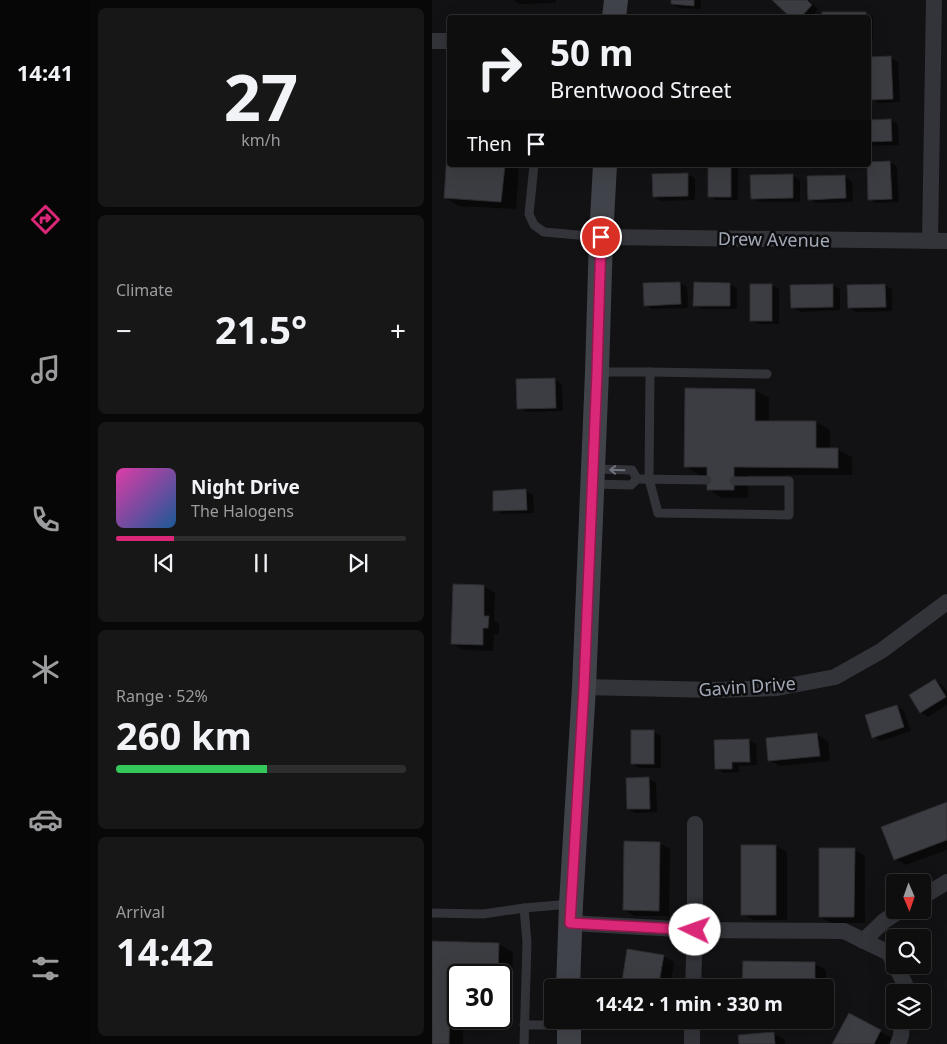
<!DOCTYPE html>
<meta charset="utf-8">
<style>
:root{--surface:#0e0e0f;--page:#171718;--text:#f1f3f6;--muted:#9b9c9e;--line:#2e2e2f;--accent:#db2777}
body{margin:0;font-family:"Noto Sans",sans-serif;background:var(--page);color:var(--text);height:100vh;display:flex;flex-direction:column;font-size:19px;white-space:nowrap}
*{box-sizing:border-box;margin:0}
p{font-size:16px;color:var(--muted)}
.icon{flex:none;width:28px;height:28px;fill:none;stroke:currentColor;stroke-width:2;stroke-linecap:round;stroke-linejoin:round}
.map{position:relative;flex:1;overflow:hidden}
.sheet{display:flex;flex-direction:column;gap:8px;padding:8px;background:#080808;width:342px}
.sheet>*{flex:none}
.top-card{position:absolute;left:15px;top:15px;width:424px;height:152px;border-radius:5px;box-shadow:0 5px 20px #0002,0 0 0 1px var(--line);background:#0e0e0f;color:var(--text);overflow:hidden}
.needle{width:32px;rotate:178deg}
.buttons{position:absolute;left:454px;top:874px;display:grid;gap:10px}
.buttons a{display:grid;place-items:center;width:45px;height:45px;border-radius:5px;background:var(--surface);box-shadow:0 5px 20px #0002,0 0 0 1px var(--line);font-size:25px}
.speed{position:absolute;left:15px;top:964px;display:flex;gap:10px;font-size:25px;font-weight:700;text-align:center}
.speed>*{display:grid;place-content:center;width:65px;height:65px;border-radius:50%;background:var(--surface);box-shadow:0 5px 20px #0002,0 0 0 1px var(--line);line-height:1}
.speed .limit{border:2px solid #111;border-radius:8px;background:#fff;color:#111}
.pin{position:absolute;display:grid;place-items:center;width:42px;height:42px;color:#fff;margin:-21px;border:2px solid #fff;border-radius:50%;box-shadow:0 1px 5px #0007}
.me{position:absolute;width:55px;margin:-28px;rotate:273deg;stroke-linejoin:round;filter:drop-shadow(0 0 4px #0008)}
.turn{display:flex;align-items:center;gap:18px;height:105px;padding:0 20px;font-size:22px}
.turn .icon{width:65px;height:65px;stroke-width:2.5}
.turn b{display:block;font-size:35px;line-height:42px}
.then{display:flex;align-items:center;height:48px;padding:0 20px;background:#0003;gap:10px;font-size:19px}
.big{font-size:38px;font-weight:700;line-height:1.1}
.sheet .tile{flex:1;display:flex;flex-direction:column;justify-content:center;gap:8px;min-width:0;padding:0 18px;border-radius:8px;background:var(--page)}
.sheet .dial{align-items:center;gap:0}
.dial b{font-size:65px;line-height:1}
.song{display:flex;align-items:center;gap:15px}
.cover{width:60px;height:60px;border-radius:8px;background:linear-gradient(135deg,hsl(320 70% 55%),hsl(210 70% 35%))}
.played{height:5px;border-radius:2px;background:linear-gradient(90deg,var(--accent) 20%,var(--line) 20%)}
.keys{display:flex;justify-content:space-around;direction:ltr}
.heat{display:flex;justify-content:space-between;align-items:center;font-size:28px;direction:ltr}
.charge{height:8px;border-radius:4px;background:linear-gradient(90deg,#34c759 52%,var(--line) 0)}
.trip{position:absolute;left:112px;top:979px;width:290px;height:50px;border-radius:5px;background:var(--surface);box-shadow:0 5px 20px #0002,0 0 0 1px var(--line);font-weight:700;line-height:50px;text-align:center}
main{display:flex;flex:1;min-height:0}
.dock{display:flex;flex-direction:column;width:90px;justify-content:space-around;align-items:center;background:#060606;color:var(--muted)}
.dock .icon{width:35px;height:35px}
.dock .on{color:var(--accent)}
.dock b{font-size:22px;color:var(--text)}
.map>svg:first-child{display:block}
.shadow{fill:#0007}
.building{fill:#3c3d42;stroke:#2c2c30}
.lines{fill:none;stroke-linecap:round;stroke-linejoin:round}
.service{stroke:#333439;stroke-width:9}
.minor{stroke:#333439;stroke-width:16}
.secondary{stroke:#41434a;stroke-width:24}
.oneway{stroke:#70747e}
.route-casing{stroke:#8e194d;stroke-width:12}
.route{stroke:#db2777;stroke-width:9}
.labels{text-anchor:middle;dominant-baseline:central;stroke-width:5;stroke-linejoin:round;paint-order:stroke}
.street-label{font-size:18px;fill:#a2a9b6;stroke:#0d0d0f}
</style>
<main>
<nav class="dock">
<b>14:41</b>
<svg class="icon on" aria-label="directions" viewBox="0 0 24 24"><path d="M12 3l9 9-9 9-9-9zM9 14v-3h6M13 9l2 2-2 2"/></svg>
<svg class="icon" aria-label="music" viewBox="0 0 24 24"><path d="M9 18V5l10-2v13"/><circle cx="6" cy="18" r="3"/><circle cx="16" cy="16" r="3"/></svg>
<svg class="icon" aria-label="phone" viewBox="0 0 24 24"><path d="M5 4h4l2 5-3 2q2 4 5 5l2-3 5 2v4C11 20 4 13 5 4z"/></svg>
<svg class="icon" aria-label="climate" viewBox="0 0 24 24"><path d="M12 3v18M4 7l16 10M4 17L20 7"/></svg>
<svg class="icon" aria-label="car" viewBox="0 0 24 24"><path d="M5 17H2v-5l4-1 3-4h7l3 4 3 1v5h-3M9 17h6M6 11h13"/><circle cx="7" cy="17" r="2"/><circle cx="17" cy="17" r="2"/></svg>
<svg class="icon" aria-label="filters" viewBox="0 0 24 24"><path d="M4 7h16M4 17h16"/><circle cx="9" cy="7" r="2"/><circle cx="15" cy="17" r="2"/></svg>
</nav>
<section class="sheet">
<div class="tile dial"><b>27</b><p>km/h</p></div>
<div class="tile"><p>Climate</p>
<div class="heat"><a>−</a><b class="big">21.5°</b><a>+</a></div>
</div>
<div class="tile">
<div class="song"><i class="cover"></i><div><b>Night Drive</b><p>The Halogens</p></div></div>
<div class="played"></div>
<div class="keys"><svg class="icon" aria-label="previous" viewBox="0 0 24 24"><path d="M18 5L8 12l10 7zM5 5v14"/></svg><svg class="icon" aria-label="pause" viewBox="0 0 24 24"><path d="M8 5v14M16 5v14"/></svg><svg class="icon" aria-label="next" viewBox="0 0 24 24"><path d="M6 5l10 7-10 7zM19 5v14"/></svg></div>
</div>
<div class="tile"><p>Range · 52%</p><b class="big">260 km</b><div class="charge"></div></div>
<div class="tile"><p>Arrival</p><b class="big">14:42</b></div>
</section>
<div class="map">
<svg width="515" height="1044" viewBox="0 0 515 1044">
<rect width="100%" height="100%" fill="#121214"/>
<g class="shadow">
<path d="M81 0H124V3L88 4Z"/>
<path d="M240 0H269V9L247 8 240 4Z"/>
<path d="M342 0H376L386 9 379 18H361Z"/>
<path d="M434 13 441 17V39H436V18H392Z"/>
<path d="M459 58 466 62 468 102 447 103 439 99Z"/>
<path d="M459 120 466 124 467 145 436 146V121Z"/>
<path d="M18 128V165H87L84 209 27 206 13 198Z"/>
<path d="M458 162 465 167 467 202 444 203 437 199 436 163Z"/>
<path d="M277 165 306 166V200H284L277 196Z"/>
<path d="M255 174 263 178V200L230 201 222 197Z"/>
<path d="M361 176 368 180V202H327L320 198Z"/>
<path d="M412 176 420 181 421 202 385 203 377 199Z"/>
<path d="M248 283 255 287 256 308 220 309 213 305Z"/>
<path d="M298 284 305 288V309H270L263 305Z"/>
<path d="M340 285 347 289V324H327L319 320Z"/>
<path d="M400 285 408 289V310L368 312 360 307Z"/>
<path d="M452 285 460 289V311L424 312 417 308Z"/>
<path d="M122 379 130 384 131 411 94 412 86 408Z"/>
<path d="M322 390 337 398V422H384L398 430V449H405L420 457V475H316V498H290L276 489V475H268L254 467Z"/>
<path d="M94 491 101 495 102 513 70 514 63 510Z"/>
<path d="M22 586H52L63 593 62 621 67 624V634H62L61 651 31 650 20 644Z"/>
<path d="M503 681 510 685 515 692V705L496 717 489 712 479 696Z"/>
<path d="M464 706 472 711 479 731 449 741 442 737Z"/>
<path d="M200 731 222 732 229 736V768H207L200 763Z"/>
<path d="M385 735 396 741 398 761 348 766 337 760Z"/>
<path d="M317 740 324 744 325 765 307 766V772L291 773 284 768Z"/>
<path d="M217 779 224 783 225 812 203 813 196 809Z"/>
<path d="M515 803V850L474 865 463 859Z"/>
<path d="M227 843 238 849 237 916H203L192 910Z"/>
<path d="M344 846 355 852V920H322L311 914Z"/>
<path d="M422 849 433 856V923H399L388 917Z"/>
<path d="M0 943 66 944 81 952 79 1017H69V975H26V1018H31V1044H0Z"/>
<path d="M231 956 242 962 238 988H190Z"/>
<path d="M383 964 394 970V988H311Z"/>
<path d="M418 1015 460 1038 456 1044H402Z"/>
<path d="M191 1020H233L231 1029 196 1023Z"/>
<path d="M341 1033 352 1039 353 1044H308Z"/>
</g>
<g class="building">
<path d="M239 0H262V6L239 4Z"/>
<path d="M340 0H375L380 5 368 18H359Z"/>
<rect x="390" y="12" width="44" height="6"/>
<path d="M459 56 461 99 438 100 437 57Z"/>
<path d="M459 119 460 141 436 142V120Z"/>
<path d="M17 122 18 165H73L69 202 12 198Z"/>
<path d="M458 161 460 199 436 200 435 165H436V162Z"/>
<rect x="276" y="165" width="23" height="32"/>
<path d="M256 173V196L221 197 220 174Z"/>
<path d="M361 174V198L319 199 318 175Z"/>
<path d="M413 175 414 198 376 200 375 176Z"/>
<path d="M248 282 249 304 212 306 211 283Z"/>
<path d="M262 282 298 283V306H261Z"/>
<rect x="318" y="284" width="22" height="37"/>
<path d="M401 284V307L359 308 358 285Z"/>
<path d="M453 284 454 307 416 308 415 285Z"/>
<path d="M123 378 124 408 85 409 84 379Z"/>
<path d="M253 388 323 389V421H384V448H406V468L302 467V490H275V467H252Z"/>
<path d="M94 489 95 510 61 511V491Z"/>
<path d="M21 584 52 585V616H57L56 628H51V645L19 644Z"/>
<path d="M503 679 514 697 488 713 477 695Z"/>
<path d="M465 705 472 727 440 738 433 715Z"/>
<rect x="199" y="730" width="23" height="34"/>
<path d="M385 733 388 756 336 761 334 738Z"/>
<path d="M317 739 318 762H300V769H283L282 740Z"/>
<path d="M217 777 218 809H195L194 778Z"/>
<path d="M515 802V840L462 860 449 827Z"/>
<path d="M192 841 228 842 227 911 191 910Z"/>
<rect x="309" y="845" width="35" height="70"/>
<path d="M387 848H423L422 917H387Z"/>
<path d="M0 941 67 943 66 975H26V1009H18L17 1044H0Z"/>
<path d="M195 949 232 955 226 988H189Z"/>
<path d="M311 961 383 962V988H310Z"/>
<path d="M417 1013 449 1030 442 1044H400Z"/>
<path d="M342 1032 343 1044H307L306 1035Z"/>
</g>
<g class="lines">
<g class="service">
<path d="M102 165 97 214 102 225 112 232 168 237"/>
<path d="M165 372H218L217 479 226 513 357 515V481H302"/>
<path d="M218 372 335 374"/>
<path d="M163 469 200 470 205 479"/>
<path d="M205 479 275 480"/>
<path d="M162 484 199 485 205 479"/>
<path d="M0 913 51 914 92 908 139 904"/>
<path d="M92 1025H136"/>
<path d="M92 1044 95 943 92 908"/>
</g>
<g class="minor">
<path d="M0 41H18"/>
<path d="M169 237 515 241"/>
<path d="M498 241 502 0"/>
<path d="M152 687 283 690 345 688 403 677 449 651 515 602"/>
<path d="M490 897 515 882"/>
<path d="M138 923 263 930 412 931 457 953 462 964"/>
<path d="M431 941 452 921 469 910"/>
<path d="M463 965 473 984V992"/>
<path d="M261 988 263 930V824"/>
<path d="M260 1044V1020"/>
<path d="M466 1044 469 1036 470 1020"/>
</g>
<g class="secondary">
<path d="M182 18 184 0"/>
<path d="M136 988 139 904 152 687 165 372 169 237 173 165"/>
<path d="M137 1020V1044"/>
</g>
</g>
<defs><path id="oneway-shaft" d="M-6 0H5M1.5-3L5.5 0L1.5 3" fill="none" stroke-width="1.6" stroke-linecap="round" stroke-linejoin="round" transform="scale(1.25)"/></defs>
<use class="oneway" href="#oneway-shaft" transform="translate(185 470) rotate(-178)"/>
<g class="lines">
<g class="route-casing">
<path id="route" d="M169 237 165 372 152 687 138 923 263 930"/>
</g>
<use href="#route" class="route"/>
</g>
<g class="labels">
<g class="street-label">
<text transform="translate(342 239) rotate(1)">Drew Avenue</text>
<text transform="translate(315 686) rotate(-4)">Gavin Drive</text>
</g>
</g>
</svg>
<div class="buttons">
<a><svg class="needle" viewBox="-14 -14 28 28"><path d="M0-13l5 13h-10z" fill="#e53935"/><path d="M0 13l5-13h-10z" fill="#9b9c9e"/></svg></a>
<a><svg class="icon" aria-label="search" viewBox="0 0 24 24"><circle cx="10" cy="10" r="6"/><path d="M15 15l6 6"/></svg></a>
<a><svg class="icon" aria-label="layers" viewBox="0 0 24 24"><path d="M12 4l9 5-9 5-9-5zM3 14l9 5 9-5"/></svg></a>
</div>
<div class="speed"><div class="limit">30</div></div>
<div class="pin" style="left:169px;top:237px;background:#d93025"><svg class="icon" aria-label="arrive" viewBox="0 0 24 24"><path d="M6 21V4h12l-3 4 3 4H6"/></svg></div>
<svg class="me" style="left:263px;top:930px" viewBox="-20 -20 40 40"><circle r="19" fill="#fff"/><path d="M0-13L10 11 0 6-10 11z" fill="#db2777"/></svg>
<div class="trip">14:42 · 1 min · 330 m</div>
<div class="top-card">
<div class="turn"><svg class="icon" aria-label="right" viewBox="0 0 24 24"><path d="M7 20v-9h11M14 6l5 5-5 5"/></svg><div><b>50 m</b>Brentwood Street</div></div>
<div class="then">Then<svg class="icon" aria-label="arrive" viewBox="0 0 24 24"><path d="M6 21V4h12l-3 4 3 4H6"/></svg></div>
</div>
</div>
</main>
